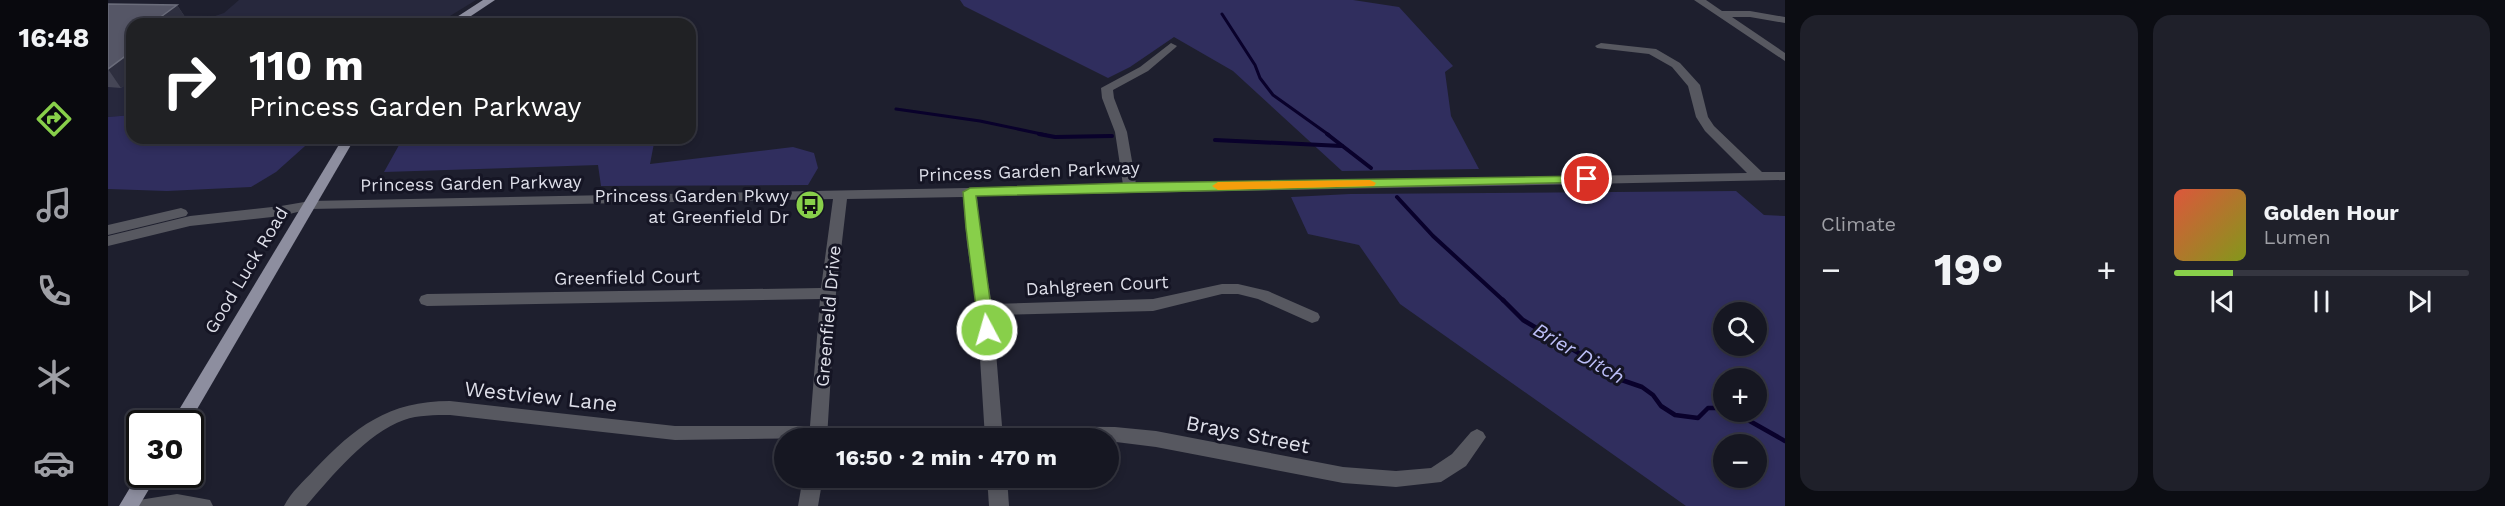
<!DOCTYPE html>
<meta charset="utf-8">
<style>
:root{--surface:#161722;--page:#1f202a;--text:#f1f3f6;--muted:#9e9fa5;--line:#353640;--accent:#88cf4a}
body{margin:0;font-family:"Work Sans",sans-serif;background:var(--page);color:var(--text);height:100vh;display:flex;flex-direction:column;font-size:22px;white-space:nowrap}
*{box-sizing:border-box;margin:0}
p{font-size:20px;color:var(--muted)}
.icon{flex:none;width:33px;height:33px;fill:none;stroke:currentColor;stroke-width:2;stroke-linecap:round;stroke-linejoin:round}
.map{position:relative;flex:1;overflow:hidden}
.panel{display:flex;flex-direction:column;gap:15px;padding:15px;background:#0c0d13;width:720px}
.panel>*{flex:none}
.top-card{position:absolute;left:18px;top:18px;width:570px;height:126px;border-radius:18px;box-shadow:0 3px 9px #0003,0 0 0 2px var(--line);background:#202124;color:#fff;overflow:hidden}
.tools{position:absolute;left:1605px;top:302px;display:grid;gap:12px}
.tools a{display:grid;place-items:center;width:54px;height:54px;border-radius:50%;background:var(--surface);box-shadow:0 3px 9px #0003,0 0 0 2px var(--line);font-size:30px}
.speed{position:absolute;left:18px;top:410px;display:flex;gap:12px;font-size:30px;font-weight:700;text-align:center}
.speed>*{display:grid;place-content:center;width:78px;height:78px;border-radius:50%;background:var(--surface);box-shadow:0 3px 9px #0003,0 0 0 2px var(--line);line-height:1}
.speed .limit{border:3px solid #111;border-radius:9px;background:#fff;color:#111}
.pin{position:absolute;display:grid;place-items:center;width:51px;height:51px;color:#fff;margin:-26px;border:3px solid #fff;border-radius:50%;box-shadow:0 2px 6px #0007}
.me{position:absolute;width:66px;margin:-33px;rotate:354deg;stroke-linejoin:round;filter:drop-shadow(0 0 4px #0008)}
.turn{display:flex;align-items:center;gap:21px;height:126px;padding:0 24px;font-size:27px}
.turn .icon{width:78px;height:78px;stroke-width:2.5}
.turn b{display:block;font-size:42px;line-height:51px}
.big{font-size:45px;font-weight:700;line-height:1.1}
.panel .widget{flex:1;display:flex;flex-direction:column;justify-content:center;gap:9px;min-width:0;padding:0 21px;border-radius:18px;background:var(--page)}
.song{display:flex;align-items:center;gap:18px}
.cover{width:72px;height:72px;border-radius:9px;background:linear-gradient(135deg,hsl(10 70% 55%),hsl(70 70% 35%))}
.played{height:6px;border-radius:3px;background:linear-gradient(90deg,var(--accent) 20%,var(--line) 20%)}
.keys{display:flex;justify-content:space-around;direction:ltr}
.heat{display:flex;justify-content:space-between;align-items:center;font-size:33px;direction:ltr}
.panel .tiles{flex:1;display:grid;gap:15px;grid-template-columns:repeat(2,1fr)}
.trip{position:absolute;left:666px;top:428px;width:345px;height:60px;border-radius:30px;background:var(--surface);box-shadow:0 3px 9px #0003,0 0 0 2px var(--line);font-weight:700;line-height:60px;text-align:center}
main{display:flex;flex:1;min-height:0}
.menu{display:flex;flex-direction:column;width:108px;justify-content:space-around;align-items:center;background:#09090e;color:var(--muted)}
.menu .icon{width:42px;height:42px}
.menu .current{color:var(--accent)}
.menu b{font-size:27px;color:var(--text)}
.map>svg:first-child{display:block}
.built{fill:#27283d}
.green{fill:#302e5e;fill-rule:evenodd}
.lines{fill:none;stroke-linecap:round;stroke-linejoin:round}
.stream-far2{stroke:#09012b;stroke-width:3}
.stream-far1{stroke:#09012b;stroke-width:4}
.stream{stroke:#09012b;stroke-width:4.5}
.minor{fill:#575860;fill-rule:evenodd}
.major{fill:#8d8e9f;fill-rule:evenodd}
.wall{fill:#454656}
.shaded-wall{fill:#2e2f3f}
.building{fill:#555666;stroke:#6a6c7a;stroke-width:1.5}
.route{fill:#88cf4a;stroke:#588730;stroke-width:1.5}
.slow{fill:#f59e0b}
.labels{text-anchor:middle;dominant-baseline:central;stroke-width:6;stroke-linejoin:round;paint-order:stroke}
.street-label{font-size:18px;fill:#dedfe9;stroke:#151524}
.poi-label{font-size:18px;fill:#dedfe9;stroke:#151524;text-anchor:end}
.water-label{font-size:20px;font-style:italic;fill:#bcbef7;stroke:#151524}
.near-street-label{font-size:21px;fill:#dedfe9;stroke:#151524}
</style>
<main>
<nav class="menu">
<b>16:48</b>
<svg class="icon current" aria-label="directions" viewBox="0 0 24 24"><path d="M12 3l9 9-9 9-9-9zM9 14v-3h6M13 9l2 2-2 2"/></svg>
<svg class="icon" aria-label="music" viewBox="0 0 24 24"><path d="M9 18V5l10-2v13"/><circle cx="6" cy="18" r="3"/><circle cx="16" cy="16" r="3"/></svg>
<svg class="icon" aria-label="phone" viewBox="0 0 24 24"><path d="M5 4h4l2 5-3 2q2 4 5 5l2-3 5 2v4C11 20 4 13 5 4z"/></svg>
<svg class="icon" aria-label="climate" viewBox="0 0 24 24"><path d="M12 3v18M4 7l16 10M4 17L20 7"/></svg>
<svg class="icon" aria-label="car" viewBox="0 0 24 24"><path d="M5 17H2v-5l4-1 3-4h7l3 4 3 1v5h-3M9 17h6M6 11h13"/><circle cx="7" cy="17" r="2"/><circle cx="17" cy="17" r="2"/></svg>
</nav>
<div class="map">
<svg width="1677" height="506" viewBox="0 0 1677 506">
<rect width="100%" height="100%" fill="#1e1f2e"/>
<path class="built" d="M131 0H368L329 24H24V115L0 117V15L107 16 116 13Z"/>
<g class="green">
<path d="M852 0H1245L1291 7 1345 66 1337 72 1343 116 1371 169 1234 171 1125 71 1066 37 1022 67 1000 78 856 6Z"/>
<path d="M24 115V138H206L168 172 143 187 59 191 0 189V117Z"/>
<path d="M295 138H547L542 164 685 147 706 153 710 168 700 185 493 186 490 165 276 172Z"/>
<path d="M1628 191 1656 215 1677 216V506H1578L1292 304 1251 245 1200 234 1183 197 1242 194ZM1616 312H1648V345H1616ZM1616 378H1648V411H1616ZM1616 444H1648V477H1616Z"/>
</g>
<g class="lines">
<g class="stream-far2">
<path d="M1114 14 1147 65 1152 78 1165 95 1221 135"/>
<path d="M788 109 872 121 938 135"/>
</g>
<g class="stream-far1">
<path d="M931 134 947 137 1004 136"/>
<path d="M1219 134 1263 168"/>
<path d="M1107 140 1234 146"/>
<path d="M1289 197 1325 236 1396 301"/>
</g>
<g class="stream">
<path d="M1395 300 1415 320 1484 361 1505 377 1534 387 1545 395 1553 406 1567 415 1590 418 1600 408H1616"/>
<path d="M1624 411 1677 441"/>
</g>
<g class="minor">
<path d="M1586 0H1598L1614 11H1642L1677 17V23L1642 17H1624L1677 53V61Z"/>
<path d="M1063 43 1069 46 1067 48 1040 71 1005 90 1006 98 1019 132 1028 184 1639 173 1597 131 1588 117 1580 86 1564 67 1541 54 1489 48 1487 46 1493 43 1548 49 1572 63 1592 85 1600 117 1606 126 1654 172H1677V180L869 196 873 244 884 304 1045 299 1114 284H1130L1160 291 1210 313 1212 317 1210 321 1204 323 1150 299 1130 294H1114L1045 311 885 315 894 426 1007 427 1048 431 1235 467 1288 471 1323 468 1344 454 1363 432 1369 429 1375 432 1378 437 1358 466 1333 482 1288 487 1235 483 1048 447 1000 441V438H877L869 310 859 244 855 197 739 199 728 293 719 438 567 440 342 415C327 415 310 415 296 420 259 433 223 477 198 506H176C183 492 196 481 206 470 247 427 280 401 342 401L567 426H702L712 299 319 306 313 304 311 300 313 296 319 294 713 288 725 199 202 209 173 216 82 226 0 246V236L82 216 173 206 202 201 1015 185 1007 132 994 98 993 88 1032 67Z"/>
<path d="M73 208 78 210 80 213 78 216 0 235V225Z"/>
<path d="M695 477H715L710 506H690Z"/>
<path d="M879 477H899L901 506H881Z"/>
<path d="M69 494 102 500 105 506H28L31 500Z"/>
</g>
<g class="major">
<path d="M375 0H387L351 24H338Z"/>
<path d="M235 138H247L81 423H63Z"/>
<path d="M32 471V474H50L31 506H11Z"/>
</g>
</g>
<path class="wall" d="M0 4 69 5 81 23 24 24V80L13 88 0 87Z"/>
<g class="shaded-wall">
<path d="M69 5 81 23 80 24H43Z"/>
<path d="M24 51V80L13 88 0 69Z"/>
</g>
<path class="building" d="M0 4 69 5 43 24H24V51L0 69Z"/>
<path class="route" d="M1479 176 1486 179 1484 182 868 196 886 330 884 334H873L871 330 858 228 855 192 862 188 1022 183Z"/>
<path class="slow" d="M1262 180 1268 183 1266 186 1110 190 1104 186 1110 182Z"/>
<defs>
<g id="bus-disc" transform="scale(1.5)"><circle r="9.5" fill="#88cf4a" stroke="#151524"/><path d="M-5-6H5V4H4V6H2V4H-2V6H-4V4H-5ZM-3.5-4V0h7V-4ZM-3.5 1.2v1.5H-2V1.2ZM2 1.2v1.5H3.5V1.2Z" fill="#111"/></g>
</defs>
<g fill-rule="evenodd">
<use href="#bus-disc" x="702" y="205"/>
</g>
<g class="labels">
<g class="street-label">
<text transform="translate(921 171) rotate(-2)">Princess Garden Parkway</text>
<text transform="translate(363 183) rotate(-1)">Princess Garden Parkway</text>
<text transform="translate(138 270) rotate(-59)">Good Luck Road</text>
<text transform="translate(519 277) rotate(-1)">Greenfield Court</text>
<text transform="translate(989 285) rotate(-3)">Dahlgreen Court</text>
<text transform="translate(720 316) rotate(-85)">Greenfield Drive</text>
</g>
<g class="poi-label">
<text x="681" y="195">Princess Garden Pkwy<tspan x="681" dy="21">at Greenfield Dr</tspan></text>
</g>
<g class="water-label">
<text transform="translate(1471 353) rotate(30)">Brier Ditch</text>
</g>
<g class="near-street-label">
<text transform="translate(433 396) rotate(6)">Westview Lane</text>
<text transform="translate(1140 434) rotate(11)">Brays Street</text>
</g>
</g>
</svg>
<div class="tools">
<a><svg class="icon" aria-label="search" viewBox="0 0 24 24"><circle cx="10" cy="10" r="6"/><path d="M15 15l6 6"/></svg></a>
<a>+</a>
<a>−</a>
</div>
<div class="speed"><div class="limit">30</div></div>
<div class="pin" style="left:1479px;top:179px;background:#d93025"><svg class="icon" aria-label="arrive" viewBox="0 0 24 24"><path d="M6 21V4h12l-3 4 3 4H6"/></svg></div>
<svg class="me" style="left:879px;top:330px" viewBox="-20 -20 40 40"><circle r="17" fill="#88cf4a" stroke="#fff" stroke-width="3"/><path d="M0-11L8 9 0 5-8 9z" fill="#fff"/></svg>
<div class="trip">16:50 · 2 min · 470 m</div>
<div class="top-card">
<div class="turn"><svg class="icon" aria-label="right" viewBox="0 0 24 24"><path d="M7 20v-9h11M14 6l5 5-5 5"/></svg><div><b>110 m</b>Princess Garden Parkway</div></div>
</div>
</div>
<section class="panel">
<div class="tiles">
<div class="widget"><p>Climate</p>
<div class="heat"><a>−</a><b class="big">19°</b><a>+</a></div>
</div>
<div class="widget">
<div class="song"><i class="cover"></i><div><b>Golden Hour</b><p>Lumen</p></div></div>
<div class="played"></div>
<div class="keys"><svg class="icon" aria-label="previous" viewBox="0 0 24 24"><path d="M18 5L8 12l10 7zM5 5v14"/></svg><svg class="icon" aria-label="pause" viewBox="0 0 24 24"><path d="M8 5v14M16 5v14"/></svg><svg class="icon" aria-label="next" viewBox="0 0 24 24"><path d="M6 5l10 7-10 7zM19 5v14"/></svg></div>
</div>
</div>
</section>
</main>
